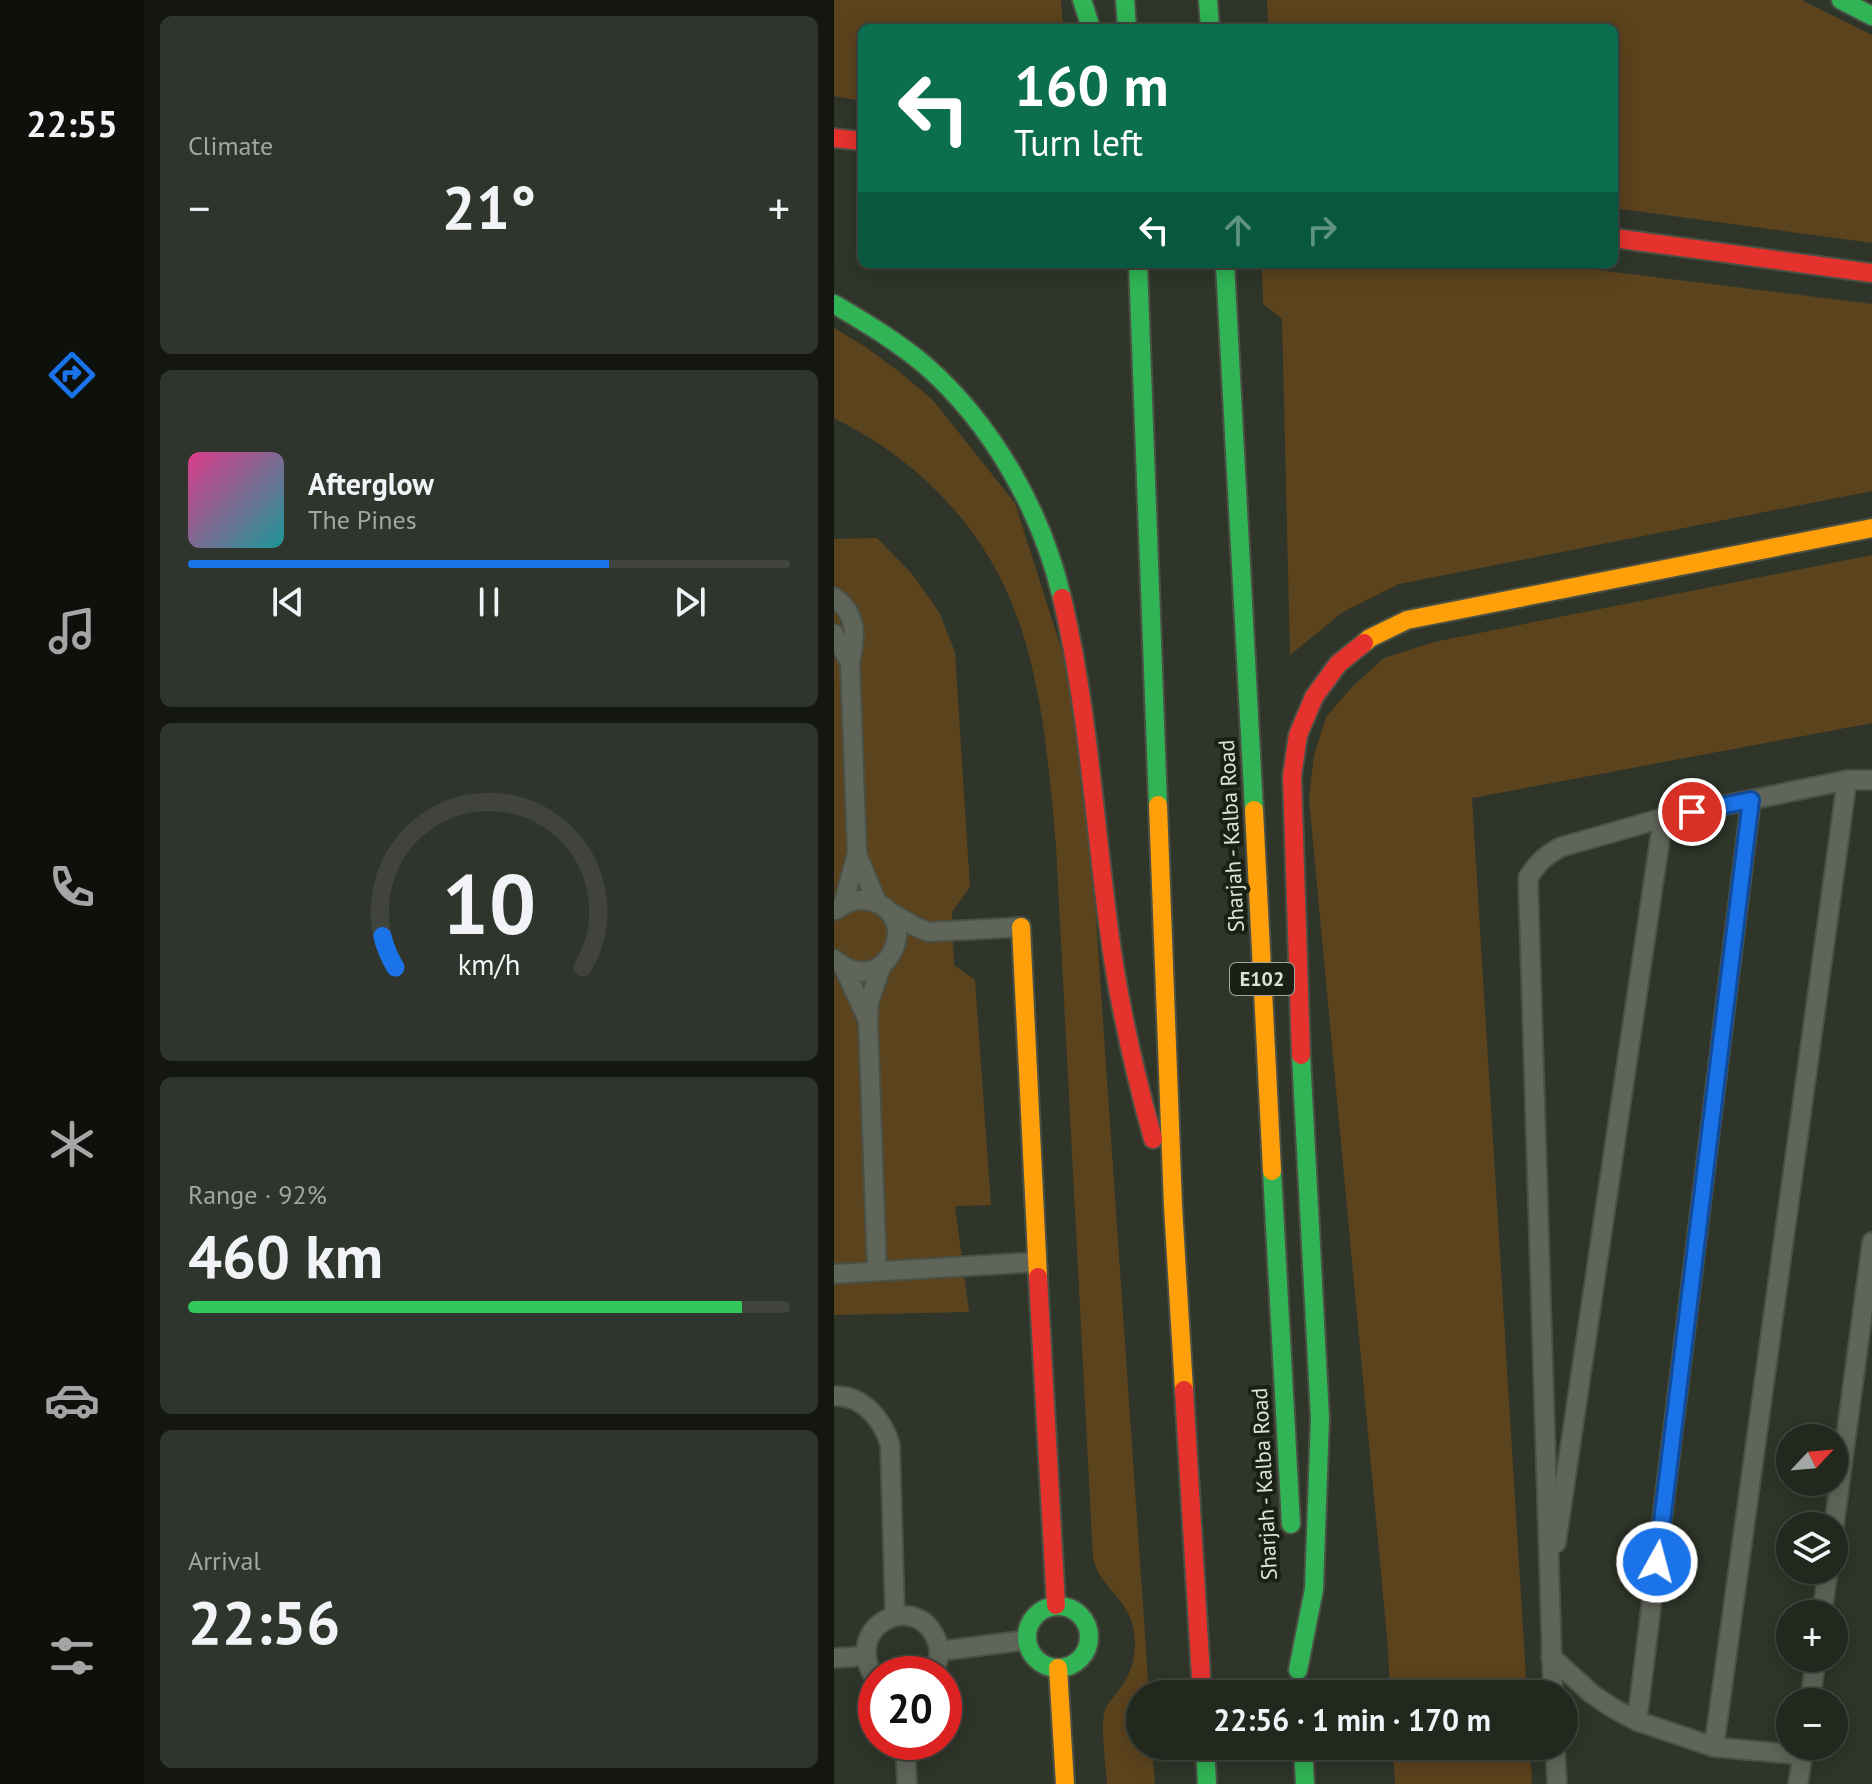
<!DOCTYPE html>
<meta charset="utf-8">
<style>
:root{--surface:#23281f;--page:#2f342c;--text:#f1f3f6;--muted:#a3a6a4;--line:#40443d;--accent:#1a73e8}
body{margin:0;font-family:"PT Sans",sans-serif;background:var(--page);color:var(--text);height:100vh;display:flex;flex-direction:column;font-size:30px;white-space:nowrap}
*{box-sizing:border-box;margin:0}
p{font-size:26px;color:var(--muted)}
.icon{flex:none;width:44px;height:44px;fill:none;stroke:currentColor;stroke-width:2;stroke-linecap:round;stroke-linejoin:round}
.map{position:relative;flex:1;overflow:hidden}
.panel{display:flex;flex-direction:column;gap:16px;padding:16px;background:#131611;width:690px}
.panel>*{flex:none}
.top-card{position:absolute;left:24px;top:24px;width:760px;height:244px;border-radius:12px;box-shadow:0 4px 20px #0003,0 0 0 2px var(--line);background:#0b6e4f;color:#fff;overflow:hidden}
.needle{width:52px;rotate:64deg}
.controls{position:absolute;left:942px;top:1424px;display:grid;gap:16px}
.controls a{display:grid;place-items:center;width:72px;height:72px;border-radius:50%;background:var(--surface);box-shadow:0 4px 20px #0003,0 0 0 2px var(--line);font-size:40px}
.speed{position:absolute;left:24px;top:1656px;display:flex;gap:16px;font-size:40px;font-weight:700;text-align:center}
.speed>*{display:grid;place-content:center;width:104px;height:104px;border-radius:50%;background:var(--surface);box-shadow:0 4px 20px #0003,0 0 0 2px var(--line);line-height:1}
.speed .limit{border:12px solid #d22;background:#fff;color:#111}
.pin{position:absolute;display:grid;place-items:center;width:68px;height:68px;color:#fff;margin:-34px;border:4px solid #fff;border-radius:50%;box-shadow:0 2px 8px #0007}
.me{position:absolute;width:88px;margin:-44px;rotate:7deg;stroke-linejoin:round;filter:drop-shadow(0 0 6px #0008)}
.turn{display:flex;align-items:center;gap:28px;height:168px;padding:0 24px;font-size:36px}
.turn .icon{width:104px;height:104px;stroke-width:2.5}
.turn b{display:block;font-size:56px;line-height:68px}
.lanes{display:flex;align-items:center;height:76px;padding:0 24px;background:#0003;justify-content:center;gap:40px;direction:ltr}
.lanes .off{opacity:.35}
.big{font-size:60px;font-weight:700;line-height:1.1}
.panel .card{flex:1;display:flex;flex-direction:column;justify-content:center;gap:12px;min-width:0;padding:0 28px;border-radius:12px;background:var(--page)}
.panel .dial{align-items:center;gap:0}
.dial svg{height:208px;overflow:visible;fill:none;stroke:var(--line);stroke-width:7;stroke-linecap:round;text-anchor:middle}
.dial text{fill:var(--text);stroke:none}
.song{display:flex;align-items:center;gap:24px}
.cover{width:96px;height:96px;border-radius:12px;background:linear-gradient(135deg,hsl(330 70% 55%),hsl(180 70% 35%))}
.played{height:8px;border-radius:4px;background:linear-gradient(90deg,var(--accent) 70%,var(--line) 70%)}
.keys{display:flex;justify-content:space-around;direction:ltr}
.heat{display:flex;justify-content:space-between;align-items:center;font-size:44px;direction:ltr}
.charge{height:12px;border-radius:6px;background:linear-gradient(90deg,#34c759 92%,var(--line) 0)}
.trip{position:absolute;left:292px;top:1680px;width:452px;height:80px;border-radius:40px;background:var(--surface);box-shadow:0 4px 20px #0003,0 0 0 2px var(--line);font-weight:700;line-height:80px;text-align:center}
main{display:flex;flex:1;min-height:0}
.tabs{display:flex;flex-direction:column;width:144px;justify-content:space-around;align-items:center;background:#0e100c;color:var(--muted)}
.tabs .icon{width:56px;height:56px}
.tabs .on{color:var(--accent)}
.tabs b{font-size:36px;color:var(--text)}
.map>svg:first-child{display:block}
.green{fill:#5b431d}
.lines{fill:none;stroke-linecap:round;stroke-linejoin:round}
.lane-casing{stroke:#4b5044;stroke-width:22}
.fast-casing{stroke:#4b5044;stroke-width:22}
.slow-casing{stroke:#4b5044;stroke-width:22}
.jam-casing{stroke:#4b5044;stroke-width:22}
.lane{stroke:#60655a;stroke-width:18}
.fast{stroke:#30b455;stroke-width:18}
.slow{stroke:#ff9f0a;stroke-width:18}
.jam{stroke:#e5322d;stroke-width:18}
.route-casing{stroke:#114b97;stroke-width:20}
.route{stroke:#1a73e8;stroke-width:14}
.labels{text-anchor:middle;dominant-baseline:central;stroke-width:8;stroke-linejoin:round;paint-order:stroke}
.shield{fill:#1b2015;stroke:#a2a89b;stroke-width:2}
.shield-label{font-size:20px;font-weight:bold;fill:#dce3d4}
.street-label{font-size:22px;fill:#dce3d4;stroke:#1b2015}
</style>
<main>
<nav class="tabs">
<b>22:55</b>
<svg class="icon on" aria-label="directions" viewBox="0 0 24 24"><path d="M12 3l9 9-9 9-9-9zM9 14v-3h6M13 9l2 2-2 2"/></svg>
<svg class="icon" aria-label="music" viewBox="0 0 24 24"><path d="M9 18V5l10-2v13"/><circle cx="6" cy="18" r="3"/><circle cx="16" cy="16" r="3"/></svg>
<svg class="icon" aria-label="phone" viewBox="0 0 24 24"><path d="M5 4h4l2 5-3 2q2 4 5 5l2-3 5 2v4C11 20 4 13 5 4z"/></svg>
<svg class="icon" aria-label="climate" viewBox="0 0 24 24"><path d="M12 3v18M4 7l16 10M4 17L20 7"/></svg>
<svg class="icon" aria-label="car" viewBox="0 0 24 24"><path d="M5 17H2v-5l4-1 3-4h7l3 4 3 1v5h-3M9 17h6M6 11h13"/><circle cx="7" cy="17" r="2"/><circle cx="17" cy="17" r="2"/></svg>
<svg class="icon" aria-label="filters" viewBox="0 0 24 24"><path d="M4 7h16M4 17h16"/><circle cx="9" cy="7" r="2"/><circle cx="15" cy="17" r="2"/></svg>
</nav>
<section class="panel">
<div class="card"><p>Climate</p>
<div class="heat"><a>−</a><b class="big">21°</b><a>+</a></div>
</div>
<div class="card">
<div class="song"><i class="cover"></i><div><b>Afterglow</b><p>The Pines</p></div></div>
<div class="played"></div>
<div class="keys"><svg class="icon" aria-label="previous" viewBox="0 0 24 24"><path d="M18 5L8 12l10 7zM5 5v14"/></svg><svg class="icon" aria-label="pause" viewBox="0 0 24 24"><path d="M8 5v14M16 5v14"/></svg><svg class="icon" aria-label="next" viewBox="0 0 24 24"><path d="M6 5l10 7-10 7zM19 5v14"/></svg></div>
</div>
<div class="card dial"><svg viewBox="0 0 100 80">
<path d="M14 69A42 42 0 1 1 86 69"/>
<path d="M14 69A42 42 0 0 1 9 57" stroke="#1a73e8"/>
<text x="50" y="56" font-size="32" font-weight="700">10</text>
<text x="50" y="72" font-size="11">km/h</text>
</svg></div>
<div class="card"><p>Range · 92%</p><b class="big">460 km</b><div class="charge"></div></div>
<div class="card"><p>Arrival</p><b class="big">22:56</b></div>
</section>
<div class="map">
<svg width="1038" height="1784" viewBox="0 0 1038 1784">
<rect width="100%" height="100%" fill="#2f3529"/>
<g class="green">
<path d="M0 0H227L229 28H28V101L0 96Z"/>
<path d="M433 0H967L1038 35V243L780 208V28H434Z"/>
<path d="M428 264H715L1038 304V491L565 584 509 612 456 655 448 319 429 304Z"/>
<path d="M0 328 30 346 63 370 98 399 181 503 248 714 315 1694H306V1746H318L321 1784H273C272 1767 266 1724 271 1710 274 1702 280 1697 285 1690 298 1674 303 1653 300 1632 295 1597 266 1589 259 1558L222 846C216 780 211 712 193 648 165 543 96 466 0 418Z"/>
<path d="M43 538 78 574 105 612 121 652 136 887 118 912 120 965 141 980 157 1205 121 1206 135 1312 0 1315V539Z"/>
<path d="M1038 555V723L638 798 693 1694H556L554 1648 475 799 480 756 492 717 518 687 550 658 600 642Z"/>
<path d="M559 1746H696L698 1784H561Z"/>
</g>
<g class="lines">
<g class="lane-casing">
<g id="lane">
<path d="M0 597C24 614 22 638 16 663L23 853 9 905"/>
<path d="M0 634 16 663"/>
<path d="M23 854 43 903"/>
<path d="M56 912 80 926 94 932 187 927"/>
<path d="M0 959C50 1004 92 916 37 901 24 898 12 902 2 910"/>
<path d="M9 966 33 1018"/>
<path d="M43 1271 34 1021 35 1002 47 967"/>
<path d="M0 1274 203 1262"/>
<path d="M0 1396C29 1395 48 1419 56 1444L61 1616"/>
<path d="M1000 1526 1038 1242"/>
<path d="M722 1543 829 818"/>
<path d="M988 1614 994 1570"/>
<path d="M106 1651 193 1640"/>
<path d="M717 1657 758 1694 777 1707 803 1721 880 1747 969 1755"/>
<path d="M0 1658 31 1656"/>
<path d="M42 1680C7 1629 75 1592 99 1633 108 1647 106 1659 99 1674"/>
<path d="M719 1694 694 878C703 863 712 855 727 847L829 818 1013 780H1038"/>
<path d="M976 1702 982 1658"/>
<path d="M803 1721 917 800"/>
<path d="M71 1742 73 1784"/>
<path d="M721 1746 723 1784"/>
<path d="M880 1747 1013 780"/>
<path d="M964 1784 970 1746"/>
</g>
</g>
<g class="fast-casing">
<g id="fast">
<path d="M248 0 257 28"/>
<path d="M291 0 293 28"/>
<path d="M374 0 376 28"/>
<path d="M1007 0 1038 16"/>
<path d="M304 264 324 805"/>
<path d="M391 264 420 810"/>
<path d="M0 304C32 323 64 342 92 366 159 425 208 512 228 598"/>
<path d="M438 1171 457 1524"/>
<circle cx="224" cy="1637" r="31"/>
<path d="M464 1670 480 1589 486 1418 467 1055"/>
<path d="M371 1746 373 1784"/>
<path d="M469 1746 471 1784"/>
</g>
</g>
<g class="slow-casing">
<g id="slow">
<path d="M530 643 536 638 573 620 1038 528"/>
<path d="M324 805 339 1206 350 1390"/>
<path d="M420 810 438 1171"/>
<path d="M187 927 204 1277"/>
<path d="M224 1668 231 1784"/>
</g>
</g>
<g class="jam-casing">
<g id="jam">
<path d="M0 138 28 141"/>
<path d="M780 238 1038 273"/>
<path d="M228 598C254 707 260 819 275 930 284 1001 300 1070 319 1139"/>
<path d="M467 1055 458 776 464 735 480 697 504 664 530 643"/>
<path d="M204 1277 222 1605"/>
<path d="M350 1390 368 1694"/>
</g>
</g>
<use href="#lane" class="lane"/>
<use href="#fast" class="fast"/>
<use href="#slow" class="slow"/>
<use href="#jam" class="jam"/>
</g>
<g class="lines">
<g class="route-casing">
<path id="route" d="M823 1562 917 800 858 812"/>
</g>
<use href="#route" class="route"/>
</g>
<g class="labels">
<rect class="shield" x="396" y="963" width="64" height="32" rx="6"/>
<g class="shield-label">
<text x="428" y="979">E102</text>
</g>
<g class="street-label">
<text transform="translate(397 836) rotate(-93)">Sharjah - Kalba Road</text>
<text transform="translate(430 1484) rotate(-93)">Sharjah - Kalba Road</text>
</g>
</g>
</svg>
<div class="controls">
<a><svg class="needle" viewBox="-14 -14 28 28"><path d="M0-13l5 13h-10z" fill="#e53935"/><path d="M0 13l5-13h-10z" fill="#a3a6a4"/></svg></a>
<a><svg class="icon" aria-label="layers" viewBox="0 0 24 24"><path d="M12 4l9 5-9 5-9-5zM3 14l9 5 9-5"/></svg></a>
<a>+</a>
<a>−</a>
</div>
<div class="speed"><div class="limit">20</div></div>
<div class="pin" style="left:858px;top:812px;background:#d93025"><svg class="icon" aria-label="arrive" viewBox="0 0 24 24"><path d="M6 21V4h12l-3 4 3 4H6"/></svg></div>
<svg class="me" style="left:823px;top:1562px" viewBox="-20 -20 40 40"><circle r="17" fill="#1a73e8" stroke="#fff" stroke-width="3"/><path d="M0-11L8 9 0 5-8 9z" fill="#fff"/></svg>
<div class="trip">22:56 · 1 min · 170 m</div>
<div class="top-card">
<div class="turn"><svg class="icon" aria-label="left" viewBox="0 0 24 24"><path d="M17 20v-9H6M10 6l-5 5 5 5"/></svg><div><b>160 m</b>Turn left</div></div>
<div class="lanes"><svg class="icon" aria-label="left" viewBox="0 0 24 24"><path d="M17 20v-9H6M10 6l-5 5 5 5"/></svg><svg class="icon off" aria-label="ahead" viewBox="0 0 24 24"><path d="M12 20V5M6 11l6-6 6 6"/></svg><svg class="icon off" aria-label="right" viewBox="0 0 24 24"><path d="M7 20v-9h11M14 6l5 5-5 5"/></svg></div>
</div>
</div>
</main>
